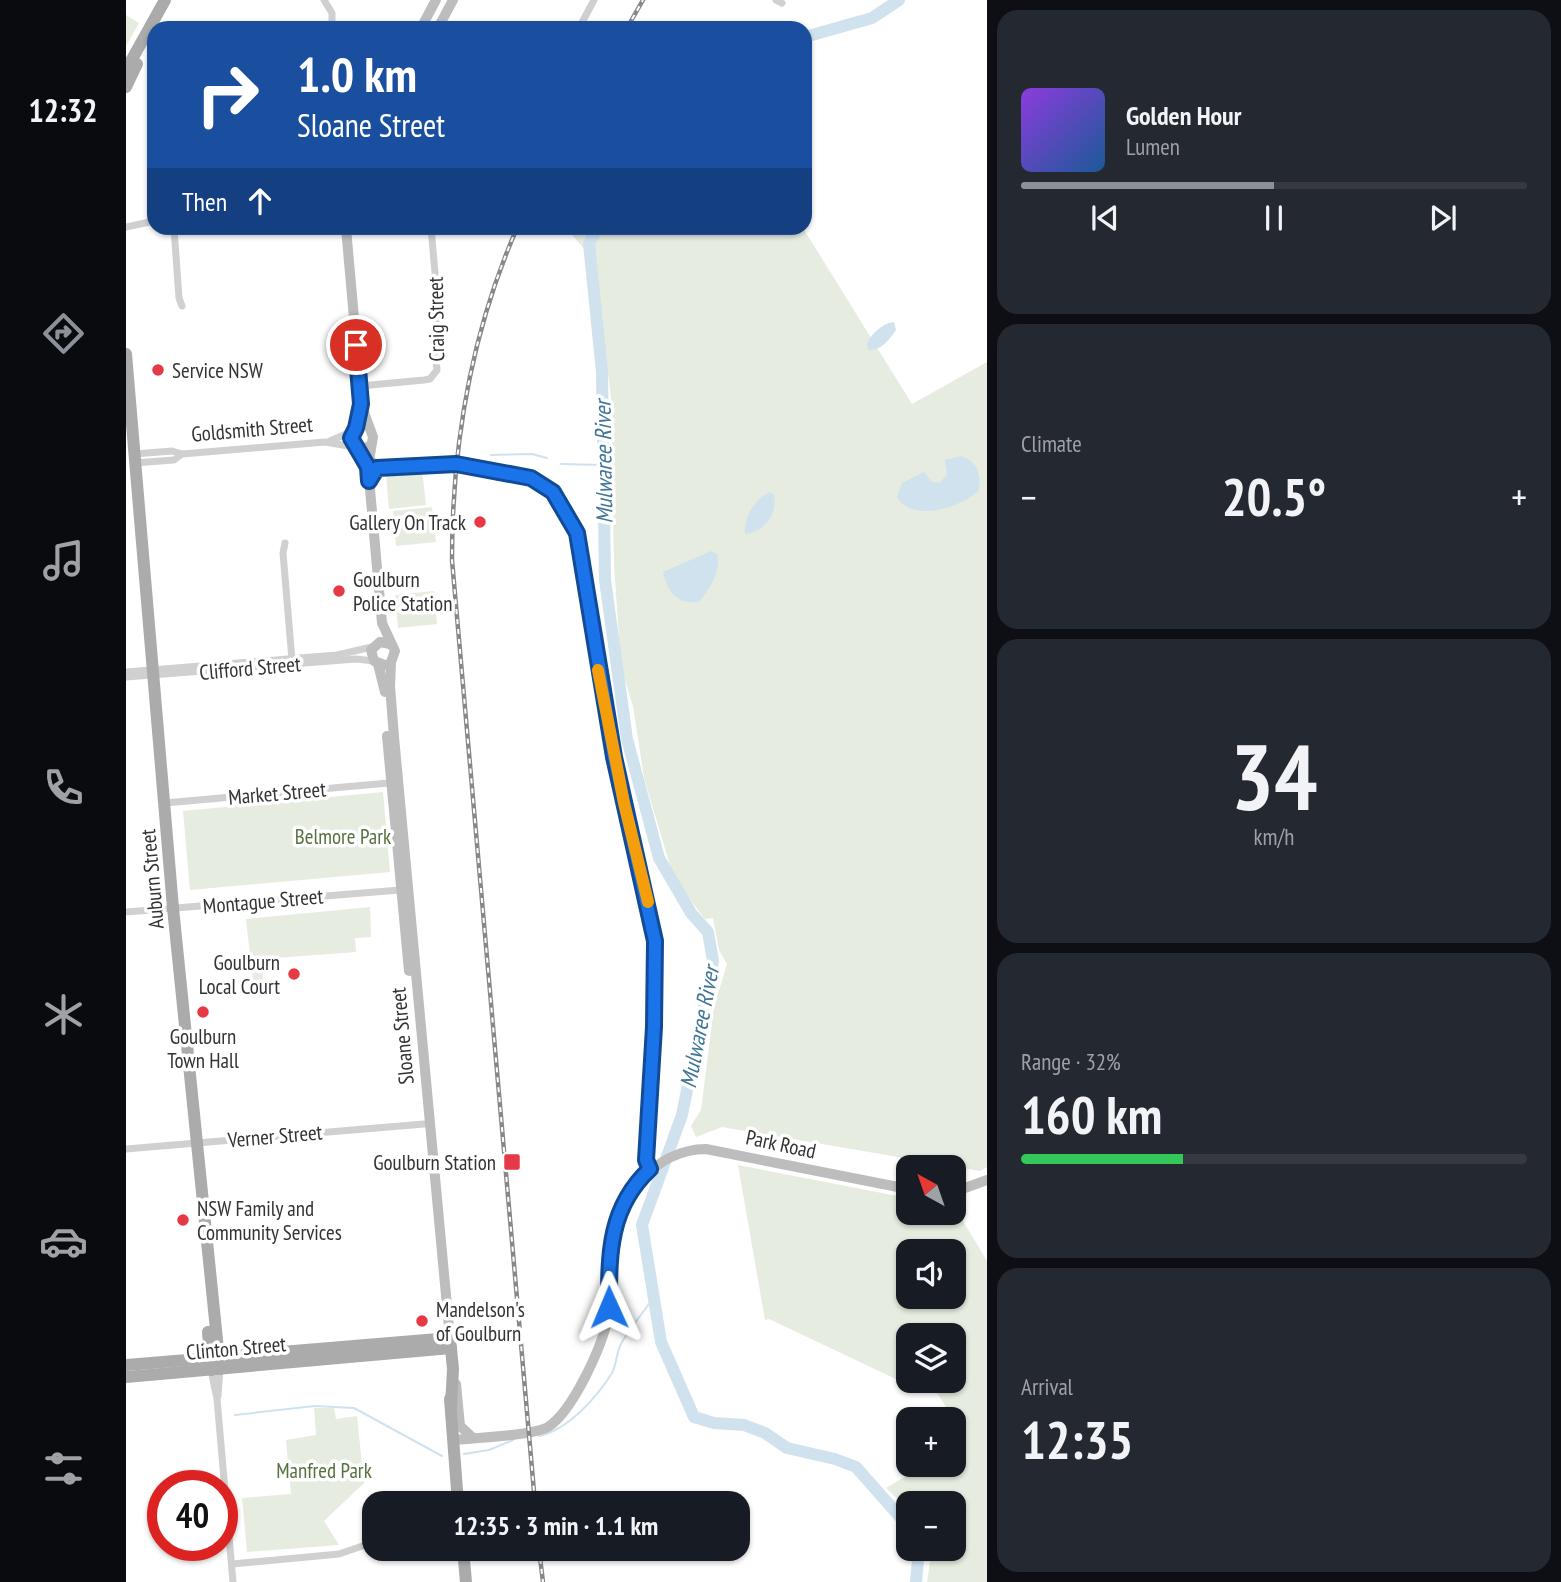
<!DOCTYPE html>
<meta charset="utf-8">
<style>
:root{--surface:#171b24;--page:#242831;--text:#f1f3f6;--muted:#9ea1a6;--line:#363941;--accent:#8c9099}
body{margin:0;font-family:"PT Sans Narrow",sans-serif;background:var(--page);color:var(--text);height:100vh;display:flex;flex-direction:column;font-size:26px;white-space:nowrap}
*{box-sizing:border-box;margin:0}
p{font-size:23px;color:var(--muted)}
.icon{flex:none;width:38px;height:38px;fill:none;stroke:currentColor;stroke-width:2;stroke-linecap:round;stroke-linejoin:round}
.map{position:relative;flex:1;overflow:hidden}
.sheet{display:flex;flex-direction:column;gap:10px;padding:10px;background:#0d0f14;width:574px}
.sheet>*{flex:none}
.top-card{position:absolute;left:21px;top:21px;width:665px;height:214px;border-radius:21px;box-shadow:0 2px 5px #0004;background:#1a4fa0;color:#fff;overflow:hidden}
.needle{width:46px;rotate:320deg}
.tools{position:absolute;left:770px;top:1155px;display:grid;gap:14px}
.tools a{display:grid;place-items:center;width:70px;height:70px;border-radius:14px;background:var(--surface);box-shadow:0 2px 5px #0004;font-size:35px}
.speed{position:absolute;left:21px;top:1470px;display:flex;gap:14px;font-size:35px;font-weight:700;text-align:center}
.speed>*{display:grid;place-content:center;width:91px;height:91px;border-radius:50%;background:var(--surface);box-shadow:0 2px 5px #0004;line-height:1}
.speed .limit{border:10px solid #d22;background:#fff;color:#111}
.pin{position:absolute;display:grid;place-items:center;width:60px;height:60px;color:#fff;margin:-30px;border:4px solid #fff;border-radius:50%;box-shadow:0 2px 7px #0007}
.me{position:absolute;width:77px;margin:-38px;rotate:359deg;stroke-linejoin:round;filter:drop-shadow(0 0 5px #0008)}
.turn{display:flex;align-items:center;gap:24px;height:147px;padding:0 35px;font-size:32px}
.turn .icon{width:91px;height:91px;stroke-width:2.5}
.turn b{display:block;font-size:49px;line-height:60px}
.then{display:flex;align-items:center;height:66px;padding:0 35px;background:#0003;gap:14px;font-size:26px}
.big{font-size:52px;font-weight:600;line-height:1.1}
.sheet .widget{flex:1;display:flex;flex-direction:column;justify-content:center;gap:10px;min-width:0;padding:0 24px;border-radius:21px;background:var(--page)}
.sheet .dial{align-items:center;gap:0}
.dial b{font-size:91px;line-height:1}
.song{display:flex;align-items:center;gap:21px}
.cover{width:84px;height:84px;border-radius:10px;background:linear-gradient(135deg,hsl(270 70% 55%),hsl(210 70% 35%))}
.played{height:7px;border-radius:4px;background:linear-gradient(90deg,var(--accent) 50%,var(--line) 50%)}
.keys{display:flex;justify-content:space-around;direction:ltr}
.heat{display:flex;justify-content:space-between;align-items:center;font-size:38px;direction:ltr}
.charge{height:10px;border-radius:5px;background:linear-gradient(90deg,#34c759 32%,var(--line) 0)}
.trip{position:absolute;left:236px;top:1491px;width:388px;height:70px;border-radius:21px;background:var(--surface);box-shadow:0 2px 5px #0004;font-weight:600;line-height:70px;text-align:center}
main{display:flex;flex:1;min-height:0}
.tab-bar{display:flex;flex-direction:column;width:126px;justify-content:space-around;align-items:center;background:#090b0e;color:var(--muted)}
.tab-bar .icon{width:49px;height:49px}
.tab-bar .active{color:var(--accent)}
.tab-bar b{font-size:32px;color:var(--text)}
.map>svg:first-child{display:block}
.green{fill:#e6ecdf;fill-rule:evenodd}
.water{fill:#cfe2ee}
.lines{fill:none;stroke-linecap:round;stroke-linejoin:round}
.stream{stroke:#cfe2ee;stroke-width:2}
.river{stroke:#cfe2ee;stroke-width:12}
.street{stroke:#d0d0d0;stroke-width:7}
.secondary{stroke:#bdbdbd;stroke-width:10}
.primary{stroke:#ababab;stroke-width:12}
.rail-casing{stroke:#888;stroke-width:4.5}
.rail{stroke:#fff;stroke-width:2;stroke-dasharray:5;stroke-linecap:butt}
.route-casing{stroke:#114b97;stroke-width:18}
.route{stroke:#1a73e8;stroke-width:12}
.slow{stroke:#f59e0b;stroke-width:12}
.poi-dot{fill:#e63946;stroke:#fff;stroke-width:2.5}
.labels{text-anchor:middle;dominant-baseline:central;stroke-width:7;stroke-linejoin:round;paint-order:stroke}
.street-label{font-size:21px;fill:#333;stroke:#fff}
.poi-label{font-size:21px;fill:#333;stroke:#fff;text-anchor:start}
.park-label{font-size:21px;fill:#56703f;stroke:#fff}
.water-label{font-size:23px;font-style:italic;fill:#3f7597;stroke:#fff}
</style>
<main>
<nav class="tab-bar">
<b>12:32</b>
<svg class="icon active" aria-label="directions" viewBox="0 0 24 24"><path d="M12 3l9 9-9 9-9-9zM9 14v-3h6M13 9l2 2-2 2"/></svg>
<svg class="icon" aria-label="music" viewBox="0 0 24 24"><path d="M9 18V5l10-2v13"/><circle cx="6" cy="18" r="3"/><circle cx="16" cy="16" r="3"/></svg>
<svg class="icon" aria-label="phone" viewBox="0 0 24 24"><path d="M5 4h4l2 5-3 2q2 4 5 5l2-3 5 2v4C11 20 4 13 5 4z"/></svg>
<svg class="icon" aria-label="climate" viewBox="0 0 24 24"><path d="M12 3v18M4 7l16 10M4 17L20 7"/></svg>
<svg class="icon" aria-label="car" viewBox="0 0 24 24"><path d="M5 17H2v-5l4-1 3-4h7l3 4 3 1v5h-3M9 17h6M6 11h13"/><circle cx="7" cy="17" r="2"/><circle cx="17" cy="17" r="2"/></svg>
<svg class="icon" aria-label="filters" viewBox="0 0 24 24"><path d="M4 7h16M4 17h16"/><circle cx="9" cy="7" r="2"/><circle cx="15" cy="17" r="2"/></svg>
</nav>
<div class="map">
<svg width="861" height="1582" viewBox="0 0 861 1582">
<rect width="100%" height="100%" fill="#fff"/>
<g class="green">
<path d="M0 15 13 23 0 46Z"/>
<path d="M440 228H677L786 404 861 362V1167L854 1171 596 1127 570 1137 565 1126 575 1110 588 1007 601 964 593 950 587 918 579 919 548 879 518 778 507 706 495 668 488 564 485 397 469 274 467 259Z"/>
<path d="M296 470 300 505 263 509 260 474Z"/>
<path d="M306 507 310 542 270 546 267 511Z"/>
<path d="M308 591 311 624 272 628 269 595Z"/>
<path d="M257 792 264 872 64 890 57 811Z"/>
<path d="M244 907 245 937 229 938 230 952 136 959 138 990 128 991 120 919Z"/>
<path d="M612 1165 782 1198V1213H828V1206L861 1261V1582H801L806 1549H828V1503H782V1509L760 1488 798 1465H828V1447L840 1440 804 1381H828V1335H782V1376L774 1381 643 1319 639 1320ZM782 1251H828V1297H782Z"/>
<path d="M188 1408H208L210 1419 231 1416 238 1483 198 1521 213 1545 121 1552 116 1498 165 1494 160 1440 190 1435Z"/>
</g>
<g class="water">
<path d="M768 322 770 330C763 340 755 351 742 350L741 343C746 333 757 323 768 322Z"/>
<path d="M836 456C852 463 855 474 853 490 836 508 785 523 771 497L776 483 798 472 806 482 813 483 821 475 819 460Z"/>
<path d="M644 492 648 495C652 514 638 532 619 534 617 518 629 498 644 492Z"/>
<path d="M585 551 591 554C596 571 583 589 573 602 552 605 541 592 537 572Z"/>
</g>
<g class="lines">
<g class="stream">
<path d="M365 455 406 454 421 458"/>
<path d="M435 464 478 465"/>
<path d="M109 1415 189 1406 228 1408 316 1456"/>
<path d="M413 1436C442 1430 471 1397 486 1373 491 1363 490 1352 496 1342 505 1327 517 1313 527 1298"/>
<path d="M338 1454 363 1450 387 1440"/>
</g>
<g class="river">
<path d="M679 37 746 18 773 0"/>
<path d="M471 228 463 244 476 372 479 580 501 739 533 858 565 913 582 932 587 961 556 1115 516 1225 535 1342 568 1417 588 1423 618 1425 639 1433 661 1448 709 1459 730 1467 782 1526"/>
<path d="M790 1582 793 1549"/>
</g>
<g class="street">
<path d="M198 0 206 13V28"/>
<path d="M650 0 656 3"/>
<path d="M453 28 468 0"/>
<path d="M0 227 28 221"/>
<path d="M48 228 53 298 56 306"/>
<path d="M234 386 298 380 304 379 311 370 309 347 312 306 305 228"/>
<path d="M204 441 227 431"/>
<path d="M8 454 46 451 56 454 199 442 228 447"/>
<path d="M243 457C254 471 275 462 291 465"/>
<path d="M8 463 48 460 56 454"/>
<path d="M286 464 330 460 409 480 430 494 451 533 493 780 529 941 530 997 520 1160 524 1169"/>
<path d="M159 543 157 553 166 660"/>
<path d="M0 672 211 655 246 647"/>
<path d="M0 677 230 659 248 661"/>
<path d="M39 803 263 783"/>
<path d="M0 912 274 890"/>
<path d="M0 1149 298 1124"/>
<path d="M85 1370 91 1399 107 1582"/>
<path d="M92 1396 94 1369"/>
<path d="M316 1503 331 1494"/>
<path d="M106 1564 213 1554 248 1542"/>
</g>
<g class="secondary">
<path d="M295 28 310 0"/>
<path d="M312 28 327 0"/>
<path d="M220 228 234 386 230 428"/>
<path d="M235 404 247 437 242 467 256 623 269 651 265 662 264 686 268 737 324 1338"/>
<path d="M234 427 225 434 226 444 236 449 244 446"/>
<path d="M252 664 259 692"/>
<path d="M259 665 248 661 245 650 254 642 264 644"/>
<path d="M261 736 283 971"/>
<path d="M828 1192 861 1180"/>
<path d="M330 1384 334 1426 347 1438"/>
<path d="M327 1440C348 1438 406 1436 422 1427 447 1411 477 1345 482 1316 485 1295 480 1273 482 1252 487 1202 528 1149 580 1149L782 1189"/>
</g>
<g class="primary">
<path d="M0 70 39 0"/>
<path d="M0 87 11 64"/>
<path d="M0 354 47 908 94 1369"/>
<path d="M82 1332 85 1370"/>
<path d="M0 1365 324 1338 327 1369 325 1406"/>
<path d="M0 1377 325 1348"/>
<path d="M324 1399 332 1503"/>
<path d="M337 1549 340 1582"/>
</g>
<g class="rail-casing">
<g id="rail">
<path d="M501 28 517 0"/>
<path d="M391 228C345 333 326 445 326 560L409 1503"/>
<path d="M413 1549 417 1582"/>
</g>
</g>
<use href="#rail" class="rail"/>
</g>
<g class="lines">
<g class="route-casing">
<path id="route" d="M230 345 235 404 230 428 225 438 242 467 243 481 251 468 330 464 405 478 427 492 451 533 488 757 529 941 528 1027 520 1160 524 1169C482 1208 483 1256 483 1307"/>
</g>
<use href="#route" class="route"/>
<path class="slow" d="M472 670 498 803 522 902"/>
</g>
<g class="poi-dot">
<circle cx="32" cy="370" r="7"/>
<circle cx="354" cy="522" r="7"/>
<circle cx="213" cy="591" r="7"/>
<circle cx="168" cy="974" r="7"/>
<circle cx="77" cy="1012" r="7"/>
<rect x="377" y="1153" width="18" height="18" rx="3.5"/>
<circle cx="57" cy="1220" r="7"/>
<circle cx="296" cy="1321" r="7"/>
</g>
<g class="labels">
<g class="street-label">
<text transform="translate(310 319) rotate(-91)">Craig Street</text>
<text transform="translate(126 429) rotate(-5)">Goldsmith Street</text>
<text transform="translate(124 668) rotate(-5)">Clifford Street</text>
<text transform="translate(151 793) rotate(-5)">Market Street</text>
<text transform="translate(26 879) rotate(-95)">Auburn Street</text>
<text transform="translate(137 901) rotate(-5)">Montague Street</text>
<text transform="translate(276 1036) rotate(-95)">Sloane Street</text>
<text transform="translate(149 1136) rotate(-5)">Verner Street</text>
<text transform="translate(655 1144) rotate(12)">Park Road</text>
<text transform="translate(110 1348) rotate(-5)">Clinton Street</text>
</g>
<g class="poi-label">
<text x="46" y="370">Service NSW</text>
<text x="340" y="522" text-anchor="end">Gallery On Track</text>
<text x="227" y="579">Goulburn<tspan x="227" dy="24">Police Station</tspan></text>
<text x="154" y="962" text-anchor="end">Goulburn<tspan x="154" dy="24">Local Court</tspan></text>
<text x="77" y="1036" text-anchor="middle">Goulburn<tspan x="77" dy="24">Town Hall</tspan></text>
<text x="370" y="1162" text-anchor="end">Goulburn Station</text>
<text x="71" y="1208">NSW Family and<tspan x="71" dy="24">Community Services</tspan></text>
<text x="310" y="1309">Mandelson's<tspan x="310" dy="24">of Goulburn</tspan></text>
</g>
<g class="park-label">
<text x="217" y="836">Belmore Park</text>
<text x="198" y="1470">Manfred Park</text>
</g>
<g class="water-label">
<text transform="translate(477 462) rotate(-91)">Mulwaree River</text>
<text transform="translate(573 1027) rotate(-79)">Mulwaree River</text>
</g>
</g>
</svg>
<div class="tools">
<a><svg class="needle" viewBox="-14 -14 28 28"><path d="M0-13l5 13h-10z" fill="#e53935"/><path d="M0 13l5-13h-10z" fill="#9ea1a6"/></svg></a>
<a><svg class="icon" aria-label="sound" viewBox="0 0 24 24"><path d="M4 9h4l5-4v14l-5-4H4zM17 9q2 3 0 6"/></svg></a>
<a><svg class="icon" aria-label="layers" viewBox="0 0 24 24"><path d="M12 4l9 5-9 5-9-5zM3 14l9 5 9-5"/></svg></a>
<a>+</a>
<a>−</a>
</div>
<div class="speed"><div class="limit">40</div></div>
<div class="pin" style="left:230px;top:345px;background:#d93025"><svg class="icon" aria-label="arrive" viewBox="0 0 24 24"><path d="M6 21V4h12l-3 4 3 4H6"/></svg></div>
<svg class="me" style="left:483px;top:1307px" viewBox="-20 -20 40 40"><path d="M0-17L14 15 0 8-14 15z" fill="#1a73e8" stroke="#fff" stroke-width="4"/></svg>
<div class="trip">12:35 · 3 min · 1.1 km</div>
<div class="top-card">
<div class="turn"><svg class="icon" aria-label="right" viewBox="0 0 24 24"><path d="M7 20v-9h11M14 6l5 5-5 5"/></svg><div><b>1.0 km</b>Sloane Street</div></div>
<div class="then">Then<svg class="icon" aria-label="ahead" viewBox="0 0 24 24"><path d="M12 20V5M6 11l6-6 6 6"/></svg></div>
</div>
</div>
<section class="sheet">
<div class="widget">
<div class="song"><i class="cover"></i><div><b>Golden Hour</b><p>Lumen</p></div></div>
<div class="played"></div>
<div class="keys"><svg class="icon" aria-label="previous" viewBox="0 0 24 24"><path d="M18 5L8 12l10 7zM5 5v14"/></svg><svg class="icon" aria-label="pause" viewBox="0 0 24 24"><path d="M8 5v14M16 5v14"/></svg><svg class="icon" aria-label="next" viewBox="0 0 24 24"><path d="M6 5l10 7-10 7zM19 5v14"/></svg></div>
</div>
<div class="widget"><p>Climate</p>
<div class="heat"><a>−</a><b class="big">20.5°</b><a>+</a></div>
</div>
<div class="widget dial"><b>34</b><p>km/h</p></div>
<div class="widget"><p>Range · 32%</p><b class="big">160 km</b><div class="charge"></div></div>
<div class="widget"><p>Arrival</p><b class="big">12:35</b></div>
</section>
</main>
